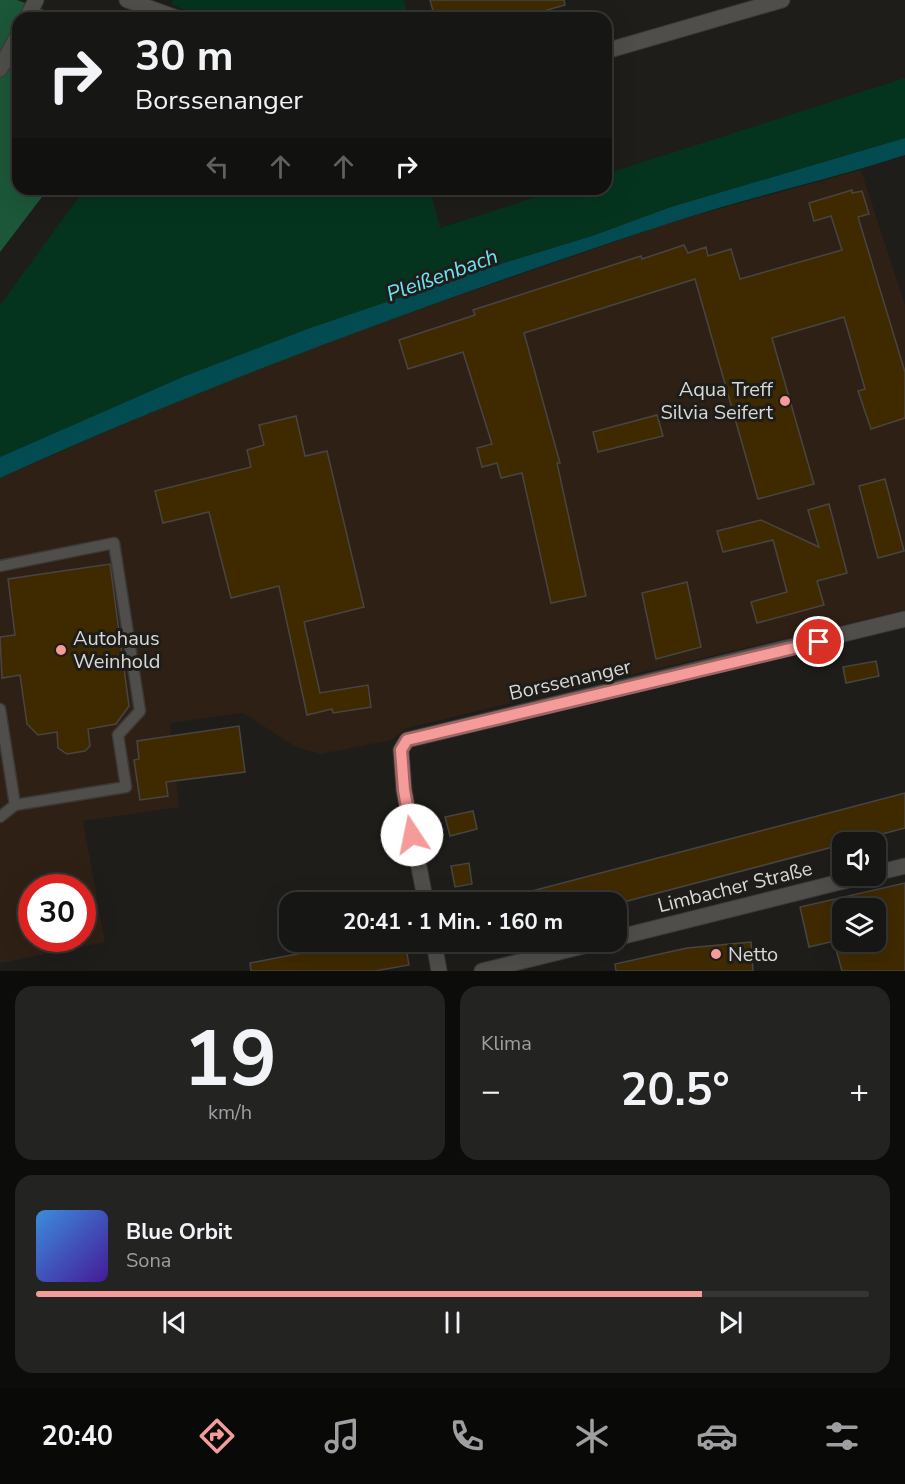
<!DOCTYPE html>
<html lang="de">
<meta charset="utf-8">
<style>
:root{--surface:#161614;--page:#232322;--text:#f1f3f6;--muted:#9e9fa0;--line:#353534;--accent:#f59b99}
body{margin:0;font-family:"Nunito Sans",sans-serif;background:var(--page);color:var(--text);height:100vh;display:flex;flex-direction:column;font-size:22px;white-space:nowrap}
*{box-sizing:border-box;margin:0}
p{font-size:20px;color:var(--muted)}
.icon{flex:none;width:33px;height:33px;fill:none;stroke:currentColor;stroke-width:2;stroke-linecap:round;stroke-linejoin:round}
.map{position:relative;height:971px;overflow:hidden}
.panel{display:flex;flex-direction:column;gap:15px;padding:15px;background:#0c0c0b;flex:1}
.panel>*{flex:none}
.hud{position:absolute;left:12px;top:12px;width:600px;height:183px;border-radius:18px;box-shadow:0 6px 24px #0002,0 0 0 2px var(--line);background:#161614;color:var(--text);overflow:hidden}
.buttons{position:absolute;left:832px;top:832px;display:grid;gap:12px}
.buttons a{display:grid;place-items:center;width:54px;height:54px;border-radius:12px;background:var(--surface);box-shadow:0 6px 24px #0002,0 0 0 2px var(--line);font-size:30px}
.speed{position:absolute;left:18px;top:874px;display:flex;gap:12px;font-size:30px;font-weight:700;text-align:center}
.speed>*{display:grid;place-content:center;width:78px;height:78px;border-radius:50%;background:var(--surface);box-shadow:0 6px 24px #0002,0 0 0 2px var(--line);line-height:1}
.speed .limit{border:9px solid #d22;background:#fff;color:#111}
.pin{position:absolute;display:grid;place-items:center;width:51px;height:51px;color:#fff;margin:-26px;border:3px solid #fff;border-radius:50%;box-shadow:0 2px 6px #0007}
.me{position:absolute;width:66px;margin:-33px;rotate:349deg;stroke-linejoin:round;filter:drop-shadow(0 0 4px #0008)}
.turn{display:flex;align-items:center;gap:21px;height:126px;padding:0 24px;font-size:27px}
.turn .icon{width:78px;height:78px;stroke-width:2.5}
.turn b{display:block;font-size:42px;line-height:51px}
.lanes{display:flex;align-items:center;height:57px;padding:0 24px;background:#0003;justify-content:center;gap:30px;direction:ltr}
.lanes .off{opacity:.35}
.big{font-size:45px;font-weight:700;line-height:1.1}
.panel .tile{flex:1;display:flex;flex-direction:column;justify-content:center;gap:9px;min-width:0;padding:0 21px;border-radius:18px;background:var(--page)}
.panel .dial{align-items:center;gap:0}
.dial b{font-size:78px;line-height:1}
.song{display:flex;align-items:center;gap:18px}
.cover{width:72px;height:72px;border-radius:9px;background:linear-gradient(135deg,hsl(210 70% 55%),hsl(260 70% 35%))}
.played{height:6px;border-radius:3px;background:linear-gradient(90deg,var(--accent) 80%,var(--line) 80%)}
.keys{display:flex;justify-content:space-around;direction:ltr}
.heat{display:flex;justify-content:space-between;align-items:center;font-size:33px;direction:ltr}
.panel .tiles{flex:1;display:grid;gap:15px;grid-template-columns:1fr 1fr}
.tile:last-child{grid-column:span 2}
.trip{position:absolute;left:279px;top:892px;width:348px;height:60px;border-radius:18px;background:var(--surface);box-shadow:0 6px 24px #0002,0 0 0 2px var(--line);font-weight:700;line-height:60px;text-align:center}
.tab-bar{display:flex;height:96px;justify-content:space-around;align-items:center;background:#090908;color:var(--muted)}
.tab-bar .icon{width:42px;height:42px}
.tab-bar .selected{color:var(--accent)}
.tab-bar b{font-size:27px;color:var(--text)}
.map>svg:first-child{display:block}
.commercial{fill:#2f2015;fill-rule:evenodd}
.green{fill:#05341e}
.forest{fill:#1c5739}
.water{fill:#014b51}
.building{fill:#3f2a00;stroke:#474543;stroke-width:1.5}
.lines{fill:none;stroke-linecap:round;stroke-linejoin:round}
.service-casing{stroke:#3a3938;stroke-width:13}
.minor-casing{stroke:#3a3938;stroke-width:17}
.tertiary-casing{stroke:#3a3938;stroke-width:17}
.secondary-casing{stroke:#3a3938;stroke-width:17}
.service{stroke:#4f4e4b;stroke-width:10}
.minor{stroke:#4f4e4b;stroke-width:15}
.tertiary{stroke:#4f4e4b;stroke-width:15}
.secondary{stroke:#4f4e4b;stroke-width:15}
.route-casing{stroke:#9f6563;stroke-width:15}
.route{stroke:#f59b99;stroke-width:10}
.poi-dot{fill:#f59b99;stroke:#1e1d1a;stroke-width:2}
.labels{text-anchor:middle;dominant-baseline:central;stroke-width:6;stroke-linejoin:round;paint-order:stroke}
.poi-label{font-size:20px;fill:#d8d8d6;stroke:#1e1d1a;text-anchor:start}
.street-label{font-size:20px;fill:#d8d8d6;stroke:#1e1d1a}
.water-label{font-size:21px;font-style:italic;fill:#6ce5f3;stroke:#1e1d1a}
</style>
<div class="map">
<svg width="905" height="971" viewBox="0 0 905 971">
<rect width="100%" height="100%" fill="#1e1d1a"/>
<path class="commercial" d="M861 170 905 305V610L407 728 391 740 321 754 294 746 243 713 170 723 179 807 83 821 105 942 0 963V478L212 386 351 333 675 221ZM32 888H82V939H32Z"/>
<g class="green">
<path d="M173 0H404L409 18H205L172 5Z"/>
<path d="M905 78V138L671 207 592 236 481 270 310 328 185 376 0 457V305L85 189H430L440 228 561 189H606V174Z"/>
</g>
<path class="forest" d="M0 0H17L66 18H18V189H48L0 252Z"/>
<path class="water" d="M905 138V155C828 180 749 197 673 222 445 297 219 379 0 478V457L185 376 310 328 481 270 592 236 671 207Z"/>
<g class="building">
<path d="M430 0H564L565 5 519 18H435Z"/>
<path d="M852 190V193L862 191 869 214 858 217 905 372V418L871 429 858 391 865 389 844 317 772 338 814 484 758 499 695 279 524 333 560 463H557L586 596 551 603 522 473 501 478 497 463 482 467 477 448 492 444 463 352 408 369 399 340 475 315 473 310 641 256 642 259 684 245 688 253 706 247 708 256 731 249 740 279 842 250 831 216 814 221 809 203Z"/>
<path d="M657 415 663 436 598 452 593 432Z"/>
<path d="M296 416 305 456 327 451 364 607 304 622 320 693 368 685 371 707 333 713 332 709 307 715 279 586 231 598 209 512 163 523 155 491 251 467 247 450 264 445 259 425Z"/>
<path d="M885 479 904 551 878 558 859 486Z"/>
<path d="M829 504 847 573 817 581 824 605 757 623 751 602 787 592 773 540 723 552 717 531 761 520 819 547 808 510Z"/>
<path d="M110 564 129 706 116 724 88 729 90 746 85 751 67 754 58 748 57 732 38 735 27 724 20 675 2 678 0 637 15 635 8 579Z"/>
<path d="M687 582 701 647 656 659 642 593Z"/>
<path d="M876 661 879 676 846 683 843 667Z"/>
<path d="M239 726 245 772 166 782 168 796 140 800 134 760 139 759 137 741Z"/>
<path d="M905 793V828L620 903H510L509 897Z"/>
<path d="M473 811 477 829 450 836 445 817Z"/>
<path d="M469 863 472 884 455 887 451 866Z"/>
<path d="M905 883V971H842L834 942H876V909H843V939L809 947 800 907Z"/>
<path d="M337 942H405L409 965 375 971H251L250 963 323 949 322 945Z"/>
<path d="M751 942 753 971H616L615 964 687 948Z"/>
</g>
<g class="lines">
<g class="service-casing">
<g id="service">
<path d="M0 566 114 543 140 711 118 735 126 787 15 805 0 817"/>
<path d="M0 709 15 805"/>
</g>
</g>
<g class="minor-casing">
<g id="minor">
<path d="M27 18 36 0"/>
<path d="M0 69 18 35"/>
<path d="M426 903 404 790 401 750 407 740 905 619"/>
<path d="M434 942 439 971"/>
</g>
</g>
<g class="tertiary-casing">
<g id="tertiary">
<path d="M127 0 177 18"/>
<path d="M606 51 782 0"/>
</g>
</g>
<g class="secondary-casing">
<g id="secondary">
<path d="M876 873 905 866"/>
<path d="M616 938 864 876"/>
<path d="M482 971 600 942"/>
</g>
</g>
<use href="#service" class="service"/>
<use href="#minor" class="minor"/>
<use href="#tertiary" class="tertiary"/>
<use href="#secondary" class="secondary"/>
</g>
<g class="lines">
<g class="route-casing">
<path id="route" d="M412 835 404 790 401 750 407 740 819 642"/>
</g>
<use href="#route" class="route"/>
</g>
<g class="poi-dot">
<circle cx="785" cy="401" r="6"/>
<circle cx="61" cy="650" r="6"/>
<circle cx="716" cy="954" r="6"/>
</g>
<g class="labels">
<g class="poi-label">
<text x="773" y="389" text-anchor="end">Aqua Treff<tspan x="773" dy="23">Silvia Seifert</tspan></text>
<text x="73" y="638">Autohaus<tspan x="73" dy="23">Weinhold</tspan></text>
<text x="728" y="954">Netto</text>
</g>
<g class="street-label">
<text transform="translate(570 680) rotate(-13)">Borssenanger</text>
<text transform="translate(735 887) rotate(-14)">Limbacher Straße</text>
</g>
<g class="water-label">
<text transform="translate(442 275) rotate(-20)">Pleißenbach</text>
</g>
</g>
</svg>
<div class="buttons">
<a><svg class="icon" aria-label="sound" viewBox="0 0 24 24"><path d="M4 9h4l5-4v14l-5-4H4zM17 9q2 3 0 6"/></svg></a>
<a><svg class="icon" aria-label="layers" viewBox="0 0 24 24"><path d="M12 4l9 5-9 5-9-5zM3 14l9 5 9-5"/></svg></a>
</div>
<div class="speed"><div class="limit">30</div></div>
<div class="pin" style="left:819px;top:642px;background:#d93025"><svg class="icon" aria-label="arrive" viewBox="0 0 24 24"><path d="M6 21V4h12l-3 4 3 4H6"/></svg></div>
<svg class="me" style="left:412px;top:835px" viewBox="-20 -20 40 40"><circle r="19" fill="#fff"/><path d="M0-13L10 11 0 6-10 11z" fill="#f59b99"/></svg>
<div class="trip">20:41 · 1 Min. · 160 m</div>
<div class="hud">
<div class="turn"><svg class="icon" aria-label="right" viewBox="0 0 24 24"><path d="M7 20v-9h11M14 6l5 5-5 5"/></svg><div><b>30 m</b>Borssenanger</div></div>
<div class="lanes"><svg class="icon off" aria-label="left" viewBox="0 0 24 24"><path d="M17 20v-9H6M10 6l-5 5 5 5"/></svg><svg class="icon off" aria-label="ahead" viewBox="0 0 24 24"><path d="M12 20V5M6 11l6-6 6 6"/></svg><svg class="icon off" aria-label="ahead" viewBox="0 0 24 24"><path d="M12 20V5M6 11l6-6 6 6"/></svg><svg class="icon" aria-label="right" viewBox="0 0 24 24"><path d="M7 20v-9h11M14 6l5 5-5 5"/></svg></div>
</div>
</div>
<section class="panel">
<div class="tiles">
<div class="tile dial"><b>19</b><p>km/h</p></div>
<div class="tile"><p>Klima</p>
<div class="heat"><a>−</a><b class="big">20.5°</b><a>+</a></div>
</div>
<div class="tile">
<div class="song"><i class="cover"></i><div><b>Blue Orbit</b><p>Sona</p></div></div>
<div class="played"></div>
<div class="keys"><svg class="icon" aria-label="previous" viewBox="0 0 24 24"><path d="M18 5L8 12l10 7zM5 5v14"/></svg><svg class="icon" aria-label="pause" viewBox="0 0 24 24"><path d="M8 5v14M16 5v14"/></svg><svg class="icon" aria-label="next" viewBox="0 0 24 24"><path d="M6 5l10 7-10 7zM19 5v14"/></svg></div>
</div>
</div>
</section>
<nav class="tab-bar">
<b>20:40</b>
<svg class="icon selected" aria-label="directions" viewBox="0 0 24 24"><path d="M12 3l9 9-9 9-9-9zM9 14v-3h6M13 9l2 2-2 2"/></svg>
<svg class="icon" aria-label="music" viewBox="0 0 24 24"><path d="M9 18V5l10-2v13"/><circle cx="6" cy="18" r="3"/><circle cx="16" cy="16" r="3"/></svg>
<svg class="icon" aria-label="phone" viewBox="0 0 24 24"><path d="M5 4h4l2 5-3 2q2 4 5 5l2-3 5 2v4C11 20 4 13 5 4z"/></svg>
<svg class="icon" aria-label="climate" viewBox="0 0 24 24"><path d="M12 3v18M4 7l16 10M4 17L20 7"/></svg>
<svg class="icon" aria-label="car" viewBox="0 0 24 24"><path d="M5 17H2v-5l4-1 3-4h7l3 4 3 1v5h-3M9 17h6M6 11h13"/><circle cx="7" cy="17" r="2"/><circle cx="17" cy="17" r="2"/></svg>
<svg class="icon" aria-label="filters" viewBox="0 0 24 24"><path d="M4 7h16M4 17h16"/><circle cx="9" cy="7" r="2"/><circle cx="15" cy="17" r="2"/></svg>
</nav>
